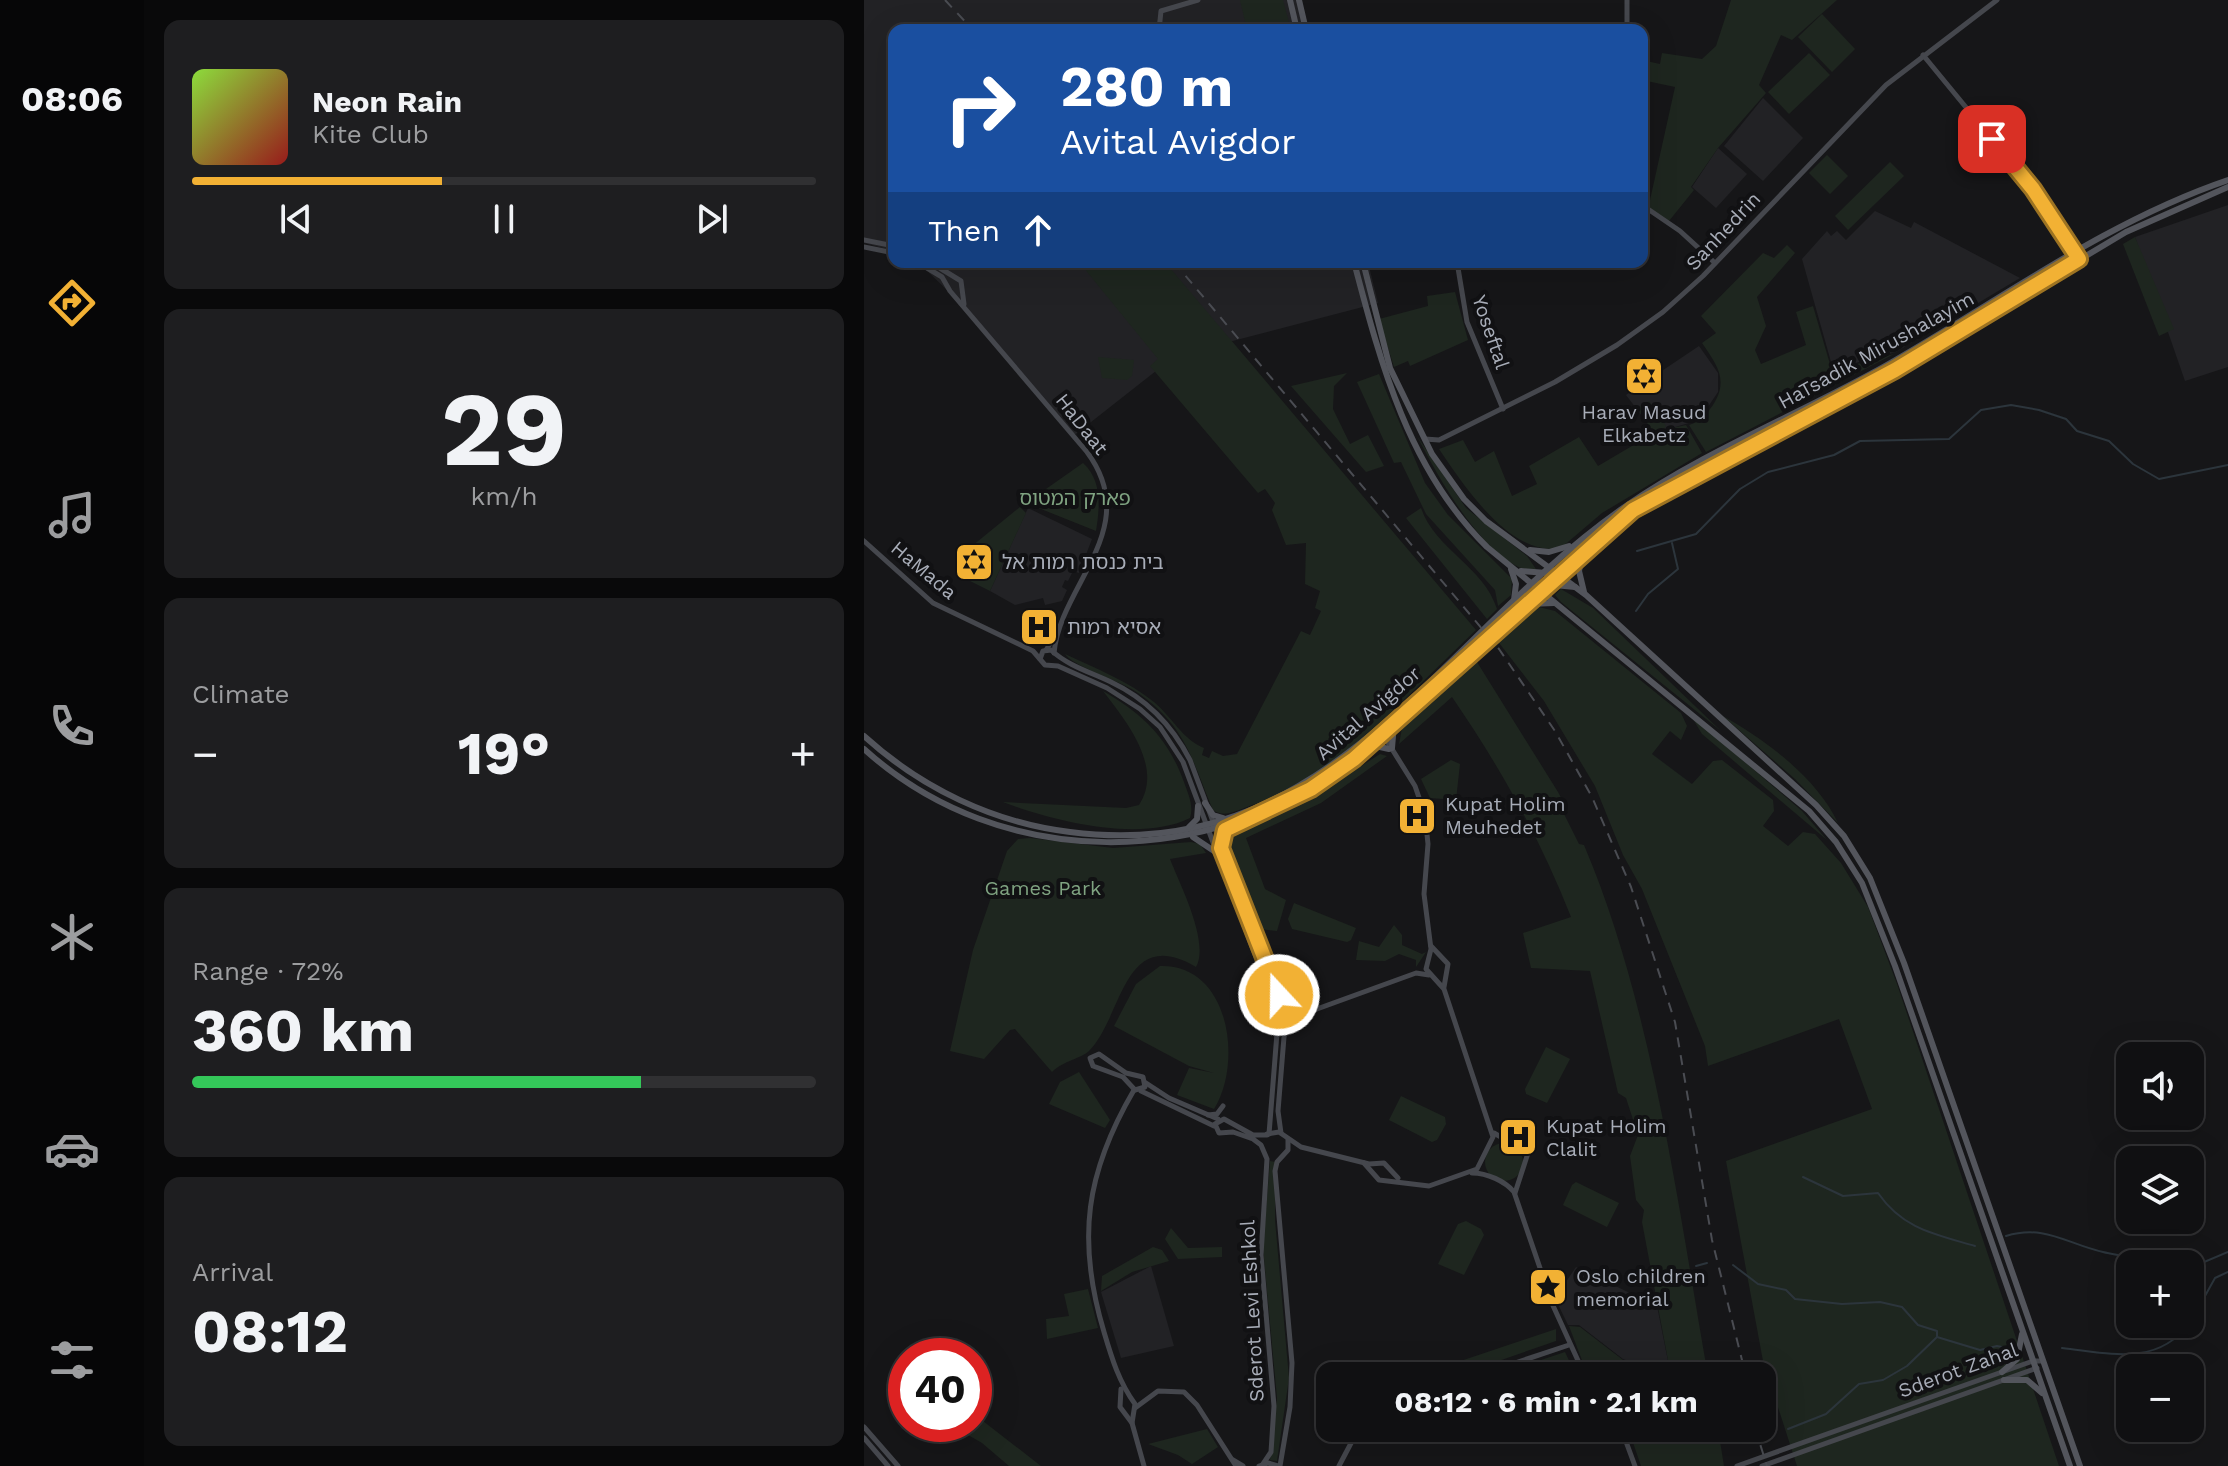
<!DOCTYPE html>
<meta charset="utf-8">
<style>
:root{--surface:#101012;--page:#1e1e20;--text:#f1f3f6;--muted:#9c9d9f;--line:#303032;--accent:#f2b134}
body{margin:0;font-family:"Work Sans","Noto Sans Hebrew",sans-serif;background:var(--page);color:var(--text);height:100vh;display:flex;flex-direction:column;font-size:30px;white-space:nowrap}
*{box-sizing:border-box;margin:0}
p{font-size:26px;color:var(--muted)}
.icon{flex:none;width:44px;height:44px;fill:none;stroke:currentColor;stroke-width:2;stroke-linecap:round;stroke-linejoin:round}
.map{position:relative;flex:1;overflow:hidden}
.side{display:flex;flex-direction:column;gap:20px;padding:20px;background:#09090a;width:720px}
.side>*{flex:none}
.hud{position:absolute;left:24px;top:24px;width:760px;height:244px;border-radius:16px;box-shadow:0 8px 32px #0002,0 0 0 2px var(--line);background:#1a4fa0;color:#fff;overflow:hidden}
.controls{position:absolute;left:1252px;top:1042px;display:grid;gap:16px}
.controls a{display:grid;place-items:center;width:88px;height:88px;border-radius:16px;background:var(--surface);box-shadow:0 8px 32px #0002,0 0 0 2px var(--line);font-size:40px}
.speed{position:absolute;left:24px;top:1338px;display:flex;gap:16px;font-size:40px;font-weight:700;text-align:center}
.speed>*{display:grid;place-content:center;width:104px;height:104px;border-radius:50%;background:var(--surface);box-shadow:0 8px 32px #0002,0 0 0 2px var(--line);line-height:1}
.speed .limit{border:12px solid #d22;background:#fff;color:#111}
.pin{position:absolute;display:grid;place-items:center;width:68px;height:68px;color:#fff;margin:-34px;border-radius:16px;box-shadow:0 4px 12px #0006}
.me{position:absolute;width:88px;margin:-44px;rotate:339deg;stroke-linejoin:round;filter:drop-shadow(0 0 6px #0008)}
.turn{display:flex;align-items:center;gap:28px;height:168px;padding:0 40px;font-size:36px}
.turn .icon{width:104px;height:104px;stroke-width:2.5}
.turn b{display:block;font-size:56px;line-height:68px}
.then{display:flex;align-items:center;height:76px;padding:0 40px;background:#0003;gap:16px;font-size:30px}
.big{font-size:60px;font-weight:700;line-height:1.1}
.side .widget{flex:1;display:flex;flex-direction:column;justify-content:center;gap:12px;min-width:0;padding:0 28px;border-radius:16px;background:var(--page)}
.side .dial{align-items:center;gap:0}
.dial b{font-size:104px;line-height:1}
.song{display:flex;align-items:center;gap:24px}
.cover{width:96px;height:96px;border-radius:12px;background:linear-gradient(135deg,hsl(90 70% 55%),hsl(0 70% 35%))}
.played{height:8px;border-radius:4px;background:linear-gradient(90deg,var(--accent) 40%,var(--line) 40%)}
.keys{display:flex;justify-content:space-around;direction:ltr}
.heat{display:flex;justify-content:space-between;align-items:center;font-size:44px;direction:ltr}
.charge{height:12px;border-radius:6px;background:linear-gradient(90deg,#34c759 72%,var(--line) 0)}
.trip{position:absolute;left:452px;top:1362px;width:460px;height:80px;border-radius:16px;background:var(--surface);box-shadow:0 8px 32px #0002,0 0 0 2px var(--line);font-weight:700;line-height:80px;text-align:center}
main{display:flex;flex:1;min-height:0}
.dock{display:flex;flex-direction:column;width:144px;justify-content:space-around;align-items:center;background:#060607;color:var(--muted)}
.dock .icon{width:56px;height:56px}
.dock .active{color:var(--accent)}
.dock b{font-size:36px;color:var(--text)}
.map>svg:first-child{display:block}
.built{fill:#222225}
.green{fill:#1e261f}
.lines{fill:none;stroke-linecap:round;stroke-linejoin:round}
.stream{stroke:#2c353c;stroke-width:2}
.secondary{stroke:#45474d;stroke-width:5}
.primary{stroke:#53555c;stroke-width:6}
.rail{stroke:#4a4c52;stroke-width:2;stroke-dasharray:10 8;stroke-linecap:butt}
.route-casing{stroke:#9d7322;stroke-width:20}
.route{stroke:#f2b134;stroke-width:14}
.labels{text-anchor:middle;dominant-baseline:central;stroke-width:8;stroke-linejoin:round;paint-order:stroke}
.street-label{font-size:20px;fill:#a8adb8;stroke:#111113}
.poi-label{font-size:20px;fill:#a8adb8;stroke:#111113;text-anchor:start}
.park-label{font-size:20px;fill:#7fa381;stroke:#111113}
</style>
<main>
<nav class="dock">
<b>08:06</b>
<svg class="icon active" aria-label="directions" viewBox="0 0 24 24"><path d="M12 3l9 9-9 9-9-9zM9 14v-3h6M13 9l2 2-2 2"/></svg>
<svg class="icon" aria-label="music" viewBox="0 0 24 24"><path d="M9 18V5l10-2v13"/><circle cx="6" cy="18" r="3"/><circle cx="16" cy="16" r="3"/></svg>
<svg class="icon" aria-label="phone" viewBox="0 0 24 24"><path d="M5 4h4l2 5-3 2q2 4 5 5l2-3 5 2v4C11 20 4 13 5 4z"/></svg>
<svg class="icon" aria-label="climate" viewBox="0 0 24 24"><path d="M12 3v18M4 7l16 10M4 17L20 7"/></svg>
<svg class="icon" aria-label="car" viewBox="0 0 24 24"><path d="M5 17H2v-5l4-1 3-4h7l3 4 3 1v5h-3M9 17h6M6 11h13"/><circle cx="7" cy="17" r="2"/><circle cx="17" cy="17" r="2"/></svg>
<svg class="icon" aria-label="filters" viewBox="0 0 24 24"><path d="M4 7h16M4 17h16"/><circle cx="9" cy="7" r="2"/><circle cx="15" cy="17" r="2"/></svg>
</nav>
<section class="side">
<div class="widget">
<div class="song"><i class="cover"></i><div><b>Neon Rain</b><p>Kite Club</p></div></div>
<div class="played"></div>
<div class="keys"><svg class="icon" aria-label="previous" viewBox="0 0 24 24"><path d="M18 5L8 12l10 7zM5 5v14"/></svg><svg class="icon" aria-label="pause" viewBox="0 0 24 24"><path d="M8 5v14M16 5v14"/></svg><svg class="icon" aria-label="next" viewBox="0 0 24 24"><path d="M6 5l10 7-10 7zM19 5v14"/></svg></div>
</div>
<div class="widget dial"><b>29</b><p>km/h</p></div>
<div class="widget"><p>Climate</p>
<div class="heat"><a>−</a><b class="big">19°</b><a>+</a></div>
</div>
<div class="widget"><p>Range · 72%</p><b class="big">360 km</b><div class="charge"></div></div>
<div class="widget"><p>Arrival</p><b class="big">08:12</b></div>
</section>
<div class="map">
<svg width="1364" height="1466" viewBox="0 0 1364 1466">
<rect width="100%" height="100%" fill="#161618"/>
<g class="built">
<path d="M0 0H437L445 30H30V251L0 243Z"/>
<path d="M899 98 939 138 899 181 860 146Z"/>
<path d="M854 148 883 174 852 208 828 187Z"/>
<path d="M1364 205V367L1321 381 1271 237Z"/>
<path d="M1011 211 1047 228 1050 222 1156 278 1032 352 969 369 938 259 963 231 967 236 973 231 982 240Z"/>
<path d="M54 262H504L514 303 311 356 208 437 90 297Z"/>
<path d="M835 346 854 373V392L835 420 791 433 762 395Z"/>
<path d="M164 508 228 539 215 573 209 571 204 581 201 580 198 587 203 590 198 601 181 605 179 598 151 605 126 591Z"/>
<path d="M287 1266 310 1346 257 1358 237 1292Z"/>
<path d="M712 1267 793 1306 807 1376 759 1359 715 1325H704L691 1298Z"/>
</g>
<g class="green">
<path d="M376 0H419L427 30H383Z"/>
<path d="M867 0H973L928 40 917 35 895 85 902 93 854 148 827 187 830 190 805 221 781 206 786 200 811 87 778 80V60L796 64 798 53 838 59 852 46Z"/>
<path d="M958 14 991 49 968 72 934 37Z"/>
<path d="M945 53 966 75 925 114 904 92Z"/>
<path d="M963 155 984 176 966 194 945 173Z"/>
<path d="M1026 162 1040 176 984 230 971 216Z"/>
<path d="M1271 237 1310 329 1295 336 1259 244Z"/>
<path d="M923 245 931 253 893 297 902 326 891 350 897 364 942 345 932 312 949 306 968 371 1030 354 842 452 825 425C837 421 841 416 849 405 865 380 853 365 838 343L852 333 837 316 899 253 910 258Z"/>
<path d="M215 262H301L612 630C541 697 477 773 383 807 372 811 360 818 349 810 327 758 322 725 271 691 255 681 207 665 201 654 231 668 264 681 290 702 308 717 319 740 340 748L338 755 345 758 348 751 359 756 373 754 437 631 446 635 457 611 451 608 456 591 441 584 442 543 422 545 408 510 411 503 401 489 394 493 286 366 294 359Z"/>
<path d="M591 292 604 340 546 366 544 361 530 367 515 319 564 306 563 296Z"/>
<path d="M234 357 270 360 268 376 263 380 238 378Z"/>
<path d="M483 373 470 386 469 409 486 444 504 435 520 466 502 472 427 386Z"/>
<path d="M515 374 561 483 584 515 648 579 647 595 634 606 631 590 562 514 537 462 530 463 493 382Z"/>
<path d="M785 401 802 426 799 430 822 425 838 453 738 513 697 548C646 558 599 484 575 449L599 440 611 462 630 451 648 496 673 484 665 466 715 437 734 466 790 433 773 408Z"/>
<path d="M553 436 602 508 663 556 674 572C624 570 573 475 553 436Z"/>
<path d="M219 463C238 480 236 507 232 531L162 503Z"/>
<path d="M156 507 162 513 126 591 104 580 121 564 111 554 113 551 108 546Z"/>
<path d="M557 508C571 549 620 567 633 609L623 619 542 518Z"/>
<path d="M697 589 729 608 857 731 697 602 691 595Z"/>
<path d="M675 607 691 611 817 713 823 726 817 740 806 731 788 754 828 784 849 761 858 760 909 800 910 811 899 826 924 846 939 832 951 834 977 863 1004 907 1033 984 1195 1466H933L899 1361 862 1161 1008 1109 975 1019 844 1066 841 1046 778 889 759 855 731 786 680 701 632 639 666 610Z"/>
<path d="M613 662 694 792 704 811 700 814 715 844 720 845C788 1005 814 1205 844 1376H807L778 1222 780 1210 772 1200 766 1156 774 1135 762 1098 754 1093 726 971 667 968 659 933 707 917C676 838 636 767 588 697L535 744 538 728Z"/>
<path d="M239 691C279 714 304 738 320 782 324 794 330 805 326 818 276 843 188 821 139 802L262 808 275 805C300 767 262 721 239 691Z"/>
<path d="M827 716 938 811 963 840 838 734Z"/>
<path d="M859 716C902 740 953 778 974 823L931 779Z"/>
<path d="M516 754 523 756 457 803 382 838 401 889 422 900 413 931 396 929 363 848 364 836 444 800Z"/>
<path d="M587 760 596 764 592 800 566 798 557 779Z"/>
<path d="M166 838 249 848 327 842 336 844 342 853 306 859C316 885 346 942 332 967 259 924 259 1017 225 1051 218 1058 199 1061 188 1072L151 1029 146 1030 120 1059 86 1051 109 950 143 851 154 839Z"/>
<path d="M430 903 492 928 487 940 483 942 428 929 424 919Z"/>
<path d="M530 925 538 935V945L558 954 562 952 552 967V960L535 954 521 961 492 960 495 941 515 947Z"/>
<path d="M296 966C366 964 379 1063 350 1109L313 1095 325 1068 350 1073 325 1066 250 1026 272 984Z"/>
<path d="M682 1047 706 1059 683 1103 662 1094 661 1089Z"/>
<path d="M215 1072 246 1120 241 1128 185 1104 196 1082Z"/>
<path d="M537 1096 581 1117 582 1124 573 1140 568 1142 525 1120Z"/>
<circle cx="640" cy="1162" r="19"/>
<path d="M406 1161 411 1162V1220L425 1378 413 1461 406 1460 413 1398 399 1248Z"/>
<path d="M712 1182 755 1203 743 1227 699 1205 708 1185Z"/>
<path d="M602 1221 617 1229 620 1235 600 1275 574 1264 594 1224Z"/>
<path d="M307 1228 324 1248 358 1247V1257L314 1259 301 1239Z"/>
<path d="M289 1247 298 1250 305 1261 268 1272 237 1291 238 1276Z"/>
<path d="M224 1289 234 1328 183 1339 182 1319 205 1316 200 1294Z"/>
<path d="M705 1326 716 1327 759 1360 802 1376H729L719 1363Z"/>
<path d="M692 1329V1341L591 1376H552Z"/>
<path d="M701 1352 711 1373 651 1376 650 1369Z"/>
<path d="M110 1414 177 1466H145L118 1443 85 1424H110Z"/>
<path d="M764 1428H868L856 1441 860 1466H777Z"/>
<path d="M343 1429 354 1447 328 1464 314 1455 284 1444Z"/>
</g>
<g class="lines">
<g class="stream">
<path d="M773 551 832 534 876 489 904 472 970 455 996 441 1085 439 1117 410 1147 405 1175 410 1202 419 1213 431 1245 441 1269 464 1295 479 1364 465"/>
<path d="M772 611 784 594 814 569 808 543"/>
<path d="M939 1177 979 1196 1014 1193C1039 1229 1070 1234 1111 1246"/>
<path d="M1142 1236C1181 1224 1203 1244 1239 1252 1255 1256 1266 1255 1280 1264"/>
<path d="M869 1265 894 1284 922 1290 931 1299 978 1304 1016 1302 1038 1307 1054 1325 1073 1331V1337L1116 1350 1133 1346 1152 1350"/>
<path d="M832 1266 843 1263"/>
<path d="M1326 1268 1364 1252"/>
<path d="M1326 1323 1351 1278 1364 1272"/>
<path d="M1198 1348C1245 1353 1292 1367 1325 1324"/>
<path d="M924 1429 962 1414 995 1384 1019 1380 1043 1366 1073 1337"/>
</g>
<g class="secondary">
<path d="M295 30 297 11 334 0"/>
<path d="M763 30V0"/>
<path d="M1059 55 1169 189 1215 259"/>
<path d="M778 205 816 231 851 263"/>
<path d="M0 240 30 246"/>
<path d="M0 247 30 253"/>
<path d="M53 262 78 277 86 291 223 452C280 529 196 584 190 653"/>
<path d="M66 262 97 281 100 304"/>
<path d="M593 262 603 322 639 409"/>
<path d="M561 439 575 440 691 382 753 345 799 312 839 276 1022 85 1133 0"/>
<path d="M0 541 69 603 169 651 181 665 194 666 243 688 276 709 296 727 319 762 408 1000 413 1033 405 1134"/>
<path d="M182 650 193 633"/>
<path d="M176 659 179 651 187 650C204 666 226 672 247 682 283 699 308 725 326 760L412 990 429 1010 420 1037 414 1111 417 1133"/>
<path d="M567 946 584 964 580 987"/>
<path d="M426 1005 447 1006"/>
<path d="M428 1018 552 973 565 975"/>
<path d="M235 1054 262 1073 279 1077 281 1087 271 1090 259 1077 229 1066 226 1058Z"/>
<path d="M282 1083 305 1098 354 1119"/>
<path d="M277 1091 350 1126"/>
<path d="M344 1115 353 1114 359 1106"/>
<path d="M630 1133 664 1153 651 1193"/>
<path d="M403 1134 415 1132 437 1147 505 1164 520 1163 534 1178"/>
<path d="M500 1163 515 1180 565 1186 613 1169 629 1137 580 989 562 969 567 949 560 894 564 844 561 815 551 786 518 733"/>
<path d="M608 1173C623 1173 641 1181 650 1192L676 1268 678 1290 686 1299 721 1376"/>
<path d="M678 1273 690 1285 688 1301"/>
<path d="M612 1376 705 1345"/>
<path d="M257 1389 256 1407 268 1423 280 1466"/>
<path d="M271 1408 294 1391 320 1392 333 1405 372 1466"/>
<path d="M268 1423 271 1404C255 1382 248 1359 240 1332 212 1239 222 1172 270 1090"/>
<path d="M0 1427 34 1466"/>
<path d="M757 1428 771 1466"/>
<path d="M0 1438 24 1466"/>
<path d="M369 1460 379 1466"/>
<path d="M399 1464 407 1452 410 1406 397 1255 403 1159 397 1145 389 1139 369 1132 355 1133 351 1124 360 1119 389 1135H403"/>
<path d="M395 1466 404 1463 414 1466"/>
<path d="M416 1466 426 1407 428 1363 411 1171 413 1162 424 1150V1140"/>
<path d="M475 1466 495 1428"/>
<path d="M873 1466 1169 1361H1179"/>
<path d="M898 1466 1173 1368"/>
</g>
<g class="primary">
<path d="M426 0 433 30"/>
<path d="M435 0 442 30"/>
<path d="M490 262C517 365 545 470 623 547L945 811 972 842 998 883 1031 966 1206 1466"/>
<path d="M499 262 526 368 568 454 600 499 622 521 722 595 952 805 980 836 1006 878 1040 963 1216 1466"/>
<path d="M666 550 685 552 705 546"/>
<path d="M718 556 715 571 720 592"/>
<path d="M647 569 652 584 650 600"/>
<path d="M657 571 696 574"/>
<path d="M670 583 711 587"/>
<path d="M665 604 690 603"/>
<path d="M0 736C57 788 130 823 206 832 469 866 576 634 762 506 842 450 943 411 1028 362 1138 299 1243 221 1364 180"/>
<path d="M507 745 525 749"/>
<path d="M528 748 530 724"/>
<path d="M0 749C137 873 347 870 490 759L769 510 1031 370 1262 232 1364 187"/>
<path d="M341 803 349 815 359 818"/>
<path d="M325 827 333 819 334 806"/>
<path d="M329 837 350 851"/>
<path d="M357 848V838L364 826"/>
<path d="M1138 1372 1153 1359 1158 1334"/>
<path d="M1140 1380H1163L1178 1393"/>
</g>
<g class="rail">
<path d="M81 0 109 30"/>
<path d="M310 262 635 649 691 731 728 797 767 887 811 1022 848 1240 882 1376"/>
<path d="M891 1428 903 1466"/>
</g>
</g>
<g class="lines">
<g class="route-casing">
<path id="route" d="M415 995 357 848 361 830 447 789 490 759 769 510 1031 370 1215 259 1169 189 1128 139"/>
</g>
<use href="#route" class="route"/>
</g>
<defs>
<g id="synagogue-square" transform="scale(2)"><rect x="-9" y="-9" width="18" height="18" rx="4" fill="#f2b134" stroke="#111113"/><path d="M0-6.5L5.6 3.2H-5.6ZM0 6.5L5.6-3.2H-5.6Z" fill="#111"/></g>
<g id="hospital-square" transform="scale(2)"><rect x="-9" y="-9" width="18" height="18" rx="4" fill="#f2b134" stroke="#111113"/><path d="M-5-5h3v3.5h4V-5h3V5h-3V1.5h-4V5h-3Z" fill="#111"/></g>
<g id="sight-square" transform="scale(2)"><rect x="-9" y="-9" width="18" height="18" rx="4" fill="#f2b134" stroke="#111113"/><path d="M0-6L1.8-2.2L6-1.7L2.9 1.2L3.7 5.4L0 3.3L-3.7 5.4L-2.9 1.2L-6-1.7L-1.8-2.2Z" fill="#111"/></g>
</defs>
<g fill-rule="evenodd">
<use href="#synagogue-square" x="780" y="376"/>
<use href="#synagogue-square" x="110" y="562"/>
<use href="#hospital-square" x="175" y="627"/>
<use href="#hospital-square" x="553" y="816"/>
<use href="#hospital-square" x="654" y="1137"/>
<use href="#sight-square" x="684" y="1287"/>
</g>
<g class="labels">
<g class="street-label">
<text transform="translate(859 231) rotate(-47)">Sanhedrin</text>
<text transform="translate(627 332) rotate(71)">Yoseftal</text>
<text transform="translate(1012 350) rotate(-29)">HaTsadik Mirushalayim</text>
<text transform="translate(218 424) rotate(52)">HaDaat</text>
<text transform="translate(60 570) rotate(40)">HaMada</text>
<text transform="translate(504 713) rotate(-41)">Avital Avigdor</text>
<text transform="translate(388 1311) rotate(-93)">Sderot Levi Eshkol</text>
<text transform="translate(1094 1370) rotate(-20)">Sderot Zahal</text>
</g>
<g class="poi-label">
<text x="780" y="412" text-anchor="middle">Harav Masud<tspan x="780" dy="23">Elkabetz</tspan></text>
<text x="138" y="562">בית כנסת רמות אל</text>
<text x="203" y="627">אסיא רמות</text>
<text x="581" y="804">Kupat Holim<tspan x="581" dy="23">Meuhedet</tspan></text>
<text x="682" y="1126">Kupat Holim<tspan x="682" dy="23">Clalit</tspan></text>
<text x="712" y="1276">Oslo children<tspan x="712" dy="23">memorial</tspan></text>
</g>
<g class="park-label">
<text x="211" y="498">פארק המטוס</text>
<text x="179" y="888">Games Park</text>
</g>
</g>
</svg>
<div class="controls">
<a><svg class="icon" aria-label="sound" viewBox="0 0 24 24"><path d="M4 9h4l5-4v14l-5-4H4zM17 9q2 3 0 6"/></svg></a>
<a><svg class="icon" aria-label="layers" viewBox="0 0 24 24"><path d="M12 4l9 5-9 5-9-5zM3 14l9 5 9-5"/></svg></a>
<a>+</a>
<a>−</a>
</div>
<div class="speed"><div class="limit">40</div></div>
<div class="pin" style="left:1128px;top:139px;background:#d93025"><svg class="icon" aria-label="arrive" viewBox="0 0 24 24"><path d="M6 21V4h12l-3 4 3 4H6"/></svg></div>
<svg class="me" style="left:415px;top:995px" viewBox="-20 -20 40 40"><circle r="17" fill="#f2b134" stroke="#fff" stroke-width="3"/><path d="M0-11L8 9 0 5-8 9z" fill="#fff"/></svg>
<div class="trip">08:12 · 6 min · 2.1 km</div>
<div class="hud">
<div class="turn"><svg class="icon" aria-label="right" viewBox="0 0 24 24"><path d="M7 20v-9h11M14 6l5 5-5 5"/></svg><div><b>280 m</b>Avital Avigdor</div></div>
<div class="then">Then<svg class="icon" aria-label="ahead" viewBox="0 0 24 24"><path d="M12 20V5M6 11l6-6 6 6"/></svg></div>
</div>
</div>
</main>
